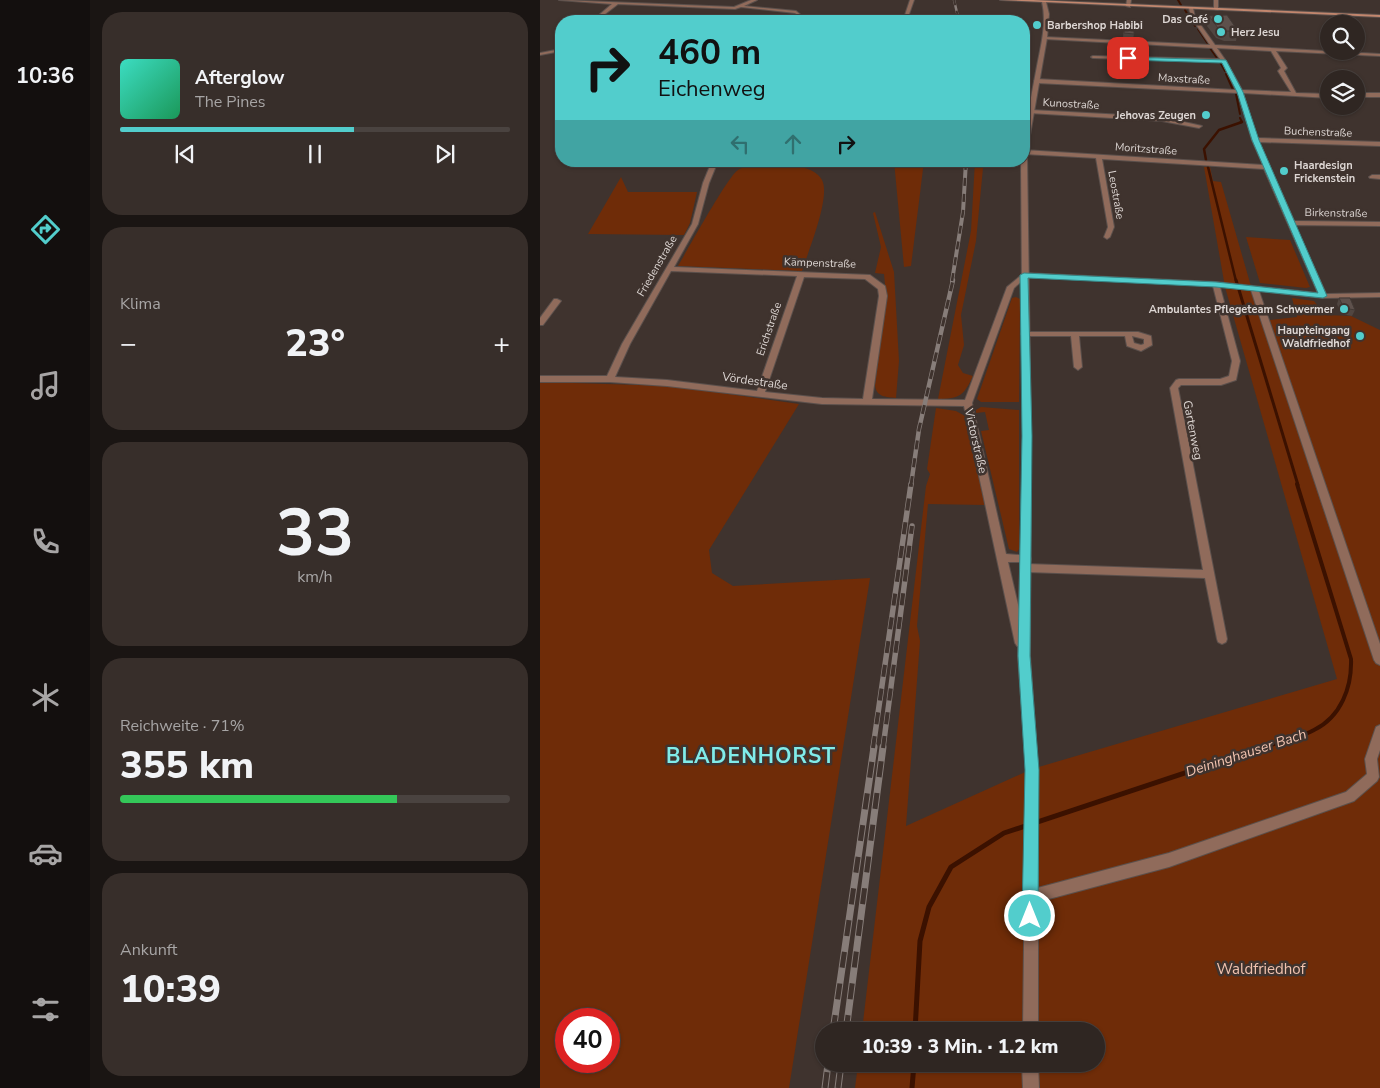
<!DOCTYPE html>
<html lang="de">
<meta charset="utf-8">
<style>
:root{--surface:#2f2622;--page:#372e2a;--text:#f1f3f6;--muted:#a7a5a5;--line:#4a4340;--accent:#52cdcc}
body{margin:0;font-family:"Nunito Sans",sans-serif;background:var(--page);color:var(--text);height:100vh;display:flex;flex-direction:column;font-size:19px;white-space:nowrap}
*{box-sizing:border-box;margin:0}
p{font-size:16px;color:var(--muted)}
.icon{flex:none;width:28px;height:28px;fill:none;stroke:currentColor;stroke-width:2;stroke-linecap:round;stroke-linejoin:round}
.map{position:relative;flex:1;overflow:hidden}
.sheet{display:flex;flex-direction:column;gap:12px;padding:12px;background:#1a1513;width:450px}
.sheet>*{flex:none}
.hud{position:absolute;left:15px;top:15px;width:475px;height:152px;border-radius:20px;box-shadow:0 1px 4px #0004,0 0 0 1px var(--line);background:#52cdcc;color:#111;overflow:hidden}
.controls{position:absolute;left:780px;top:15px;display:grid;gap:10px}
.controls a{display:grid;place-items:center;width:45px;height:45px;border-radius:50%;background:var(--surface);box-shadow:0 1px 4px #0004,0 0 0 1px var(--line);font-size:25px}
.speed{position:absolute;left:15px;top:1008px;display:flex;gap:10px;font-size:25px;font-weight:700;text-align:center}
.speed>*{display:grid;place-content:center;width:65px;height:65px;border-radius:50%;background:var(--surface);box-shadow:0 1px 4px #0004,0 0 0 1px var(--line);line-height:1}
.speed .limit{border:8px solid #d22;background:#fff;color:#111}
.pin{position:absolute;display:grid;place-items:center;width:42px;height:42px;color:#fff;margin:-21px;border-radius:10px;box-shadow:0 2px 8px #0006}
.me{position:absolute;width:55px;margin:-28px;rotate:0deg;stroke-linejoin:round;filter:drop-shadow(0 0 4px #0008)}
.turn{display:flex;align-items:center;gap:18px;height:105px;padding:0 20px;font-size:22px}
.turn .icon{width:65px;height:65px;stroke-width:2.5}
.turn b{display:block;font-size:35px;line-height:42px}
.lanes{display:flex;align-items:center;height:48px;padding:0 20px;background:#0003;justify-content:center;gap:25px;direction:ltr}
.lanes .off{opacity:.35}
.big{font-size:38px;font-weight:800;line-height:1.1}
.sheet .widget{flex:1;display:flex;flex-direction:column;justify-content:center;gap:8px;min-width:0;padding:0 18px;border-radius:20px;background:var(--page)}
.sheet .dial{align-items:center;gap:0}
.dial b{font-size:65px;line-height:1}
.song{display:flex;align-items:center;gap:15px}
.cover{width:60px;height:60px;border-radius:8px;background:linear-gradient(135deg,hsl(170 70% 55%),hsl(150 70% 35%))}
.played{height:5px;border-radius:2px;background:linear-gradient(90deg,var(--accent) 60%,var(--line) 60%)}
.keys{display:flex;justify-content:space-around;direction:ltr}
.heat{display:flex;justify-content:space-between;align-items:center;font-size:28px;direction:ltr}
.charge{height:8px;border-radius:4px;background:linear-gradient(90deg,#34c759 71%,var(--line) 0)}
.trip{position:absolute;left:275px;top:1022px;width:290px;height:50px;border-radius:25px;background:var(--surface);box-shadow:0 1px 4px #0004,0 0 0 1px var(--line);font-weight:800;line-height:50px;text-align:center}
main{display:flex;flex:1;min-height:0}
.menu{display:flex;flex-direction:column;width:90px;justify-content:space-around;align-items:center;background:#130f0e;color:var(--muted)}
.menu .icon{width:35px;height:35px}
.menu .active{color:var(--accent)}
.menu b{font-size:22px;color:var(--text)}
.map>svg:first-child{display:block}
.green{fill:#6f2c08;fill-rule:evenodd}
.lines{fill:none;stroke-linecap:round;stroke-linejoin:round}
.stream-far4{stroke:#3b1100;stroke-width:2}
.stream-far3{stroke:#3b1100;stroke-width:2.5}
.stream-far2{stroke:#3b1100;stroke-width:3}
.stream-far1{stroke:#3b1100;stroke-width:4}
.stream{stroke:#3b1100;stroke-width:5}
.minor-casing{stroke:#5b504c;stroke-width:2}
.tertiary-casing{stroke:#5b504c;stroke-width:2}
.secondary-casing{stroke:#5b504c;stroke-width:2}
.minor{fill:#906b5b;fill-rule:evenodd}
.tertiary{fill:#906b5b;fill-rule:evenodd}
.secondary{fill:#c3876e;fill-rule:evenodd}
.rail-far4-casing{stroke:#877d79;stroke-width:2.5}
.rail-far3-casing{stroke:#877d79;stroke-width:4}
.rail-far2-casing{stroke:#877d79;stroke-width:4.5}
.rail-far1-casing{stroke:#877d79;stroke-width:5.5}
.rail-casing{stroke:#877d79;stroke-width:7}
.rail-far4{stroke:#3f332e;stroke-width:2;stroke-dasharray:5.5;stroke-linecap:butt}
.rail-far3{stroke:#3f332e;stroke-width:2.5;stroke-dasharray:8;stroke-linecap:butt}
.rail-far2{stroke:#3f332e;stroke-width:3;stroke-dasharray:9;stroke-linecap:butt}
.rail-far1{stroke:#3f332e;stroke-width:4;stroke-dasharray:12;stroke-linecap:butt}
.rail{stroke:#3f332e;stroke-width:5;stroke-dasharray:16;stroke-linecap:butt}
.wall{fill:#514641}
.building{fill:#5e514c;stroke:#423935}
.route{fill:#52cdcc;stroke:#358585}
.poi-dot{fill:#52cdcc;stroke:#3f332e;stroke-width:2}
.labels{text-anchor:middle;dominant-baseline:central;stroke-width:5;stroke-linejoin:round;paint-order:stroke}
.far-poi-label{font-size:11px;font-weight:bold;fill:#ddd6d3;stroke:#3f332e;text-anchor:end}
.far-street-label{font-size:11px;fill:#ddd6d3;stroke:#3f332e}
.street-label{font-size:12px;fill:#ddd6d3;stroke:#3f332e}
.water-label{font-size:14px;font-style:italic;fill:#f3c4b0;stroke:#3f332e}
.near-park-label{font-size:15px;fill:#f1c3af;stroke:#3f332e}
.near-district-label{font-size:21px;font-weight:bold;letter-spacing:1px;fill:#80ecea;stroke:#3f332e}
</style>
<main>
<nav class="menu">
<b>10:36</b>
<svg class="icon active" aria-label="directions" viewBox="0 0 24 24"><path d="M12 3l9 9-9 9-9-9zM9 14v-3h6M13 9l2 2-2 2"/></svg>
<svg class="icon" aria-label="music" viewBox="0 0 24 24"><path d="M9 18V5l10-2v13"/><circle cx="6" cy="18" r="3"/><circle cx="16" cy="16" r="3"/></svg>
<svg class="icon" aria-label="phone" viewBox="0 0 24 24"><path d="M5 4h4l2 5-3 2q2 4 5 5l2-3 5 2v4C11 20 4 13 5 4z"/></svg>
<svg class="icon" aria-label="climate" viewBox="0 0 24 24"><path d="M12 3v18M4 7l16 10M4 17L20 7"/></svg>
<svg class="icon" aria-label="car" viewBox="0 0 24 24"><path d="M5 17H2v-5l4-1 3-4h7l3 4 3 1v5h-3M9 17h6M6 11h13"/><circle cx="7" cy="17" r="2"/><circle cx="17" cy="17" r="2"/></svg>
<svg class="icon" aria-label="filters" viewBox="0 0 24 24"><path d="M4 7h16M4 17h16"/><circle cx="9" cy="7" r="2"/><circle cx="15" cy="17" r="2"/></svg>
</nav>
<section class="sheet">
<div class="widget">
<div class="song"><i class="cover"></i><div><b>Afterglow</b><p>The Pines</p></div></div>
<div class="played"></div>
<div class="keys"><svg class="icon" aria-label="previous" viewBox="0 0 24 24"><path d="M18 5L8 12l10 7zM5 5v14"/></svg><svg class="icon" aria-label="pause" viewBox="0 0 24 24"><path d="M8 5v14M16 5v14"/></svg><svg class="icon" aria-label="next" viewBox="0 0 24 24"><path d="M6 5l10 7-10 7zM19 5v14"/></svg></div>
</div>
<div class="widget"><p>Klima</p>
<div class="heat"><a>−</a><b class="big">23°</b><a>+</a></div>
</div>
<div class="widget dial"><b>33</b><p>km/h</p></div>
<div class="widget"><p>Reichweite · 71%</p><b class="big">355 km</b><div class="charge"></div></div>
<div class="widget"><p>Ankunft</p><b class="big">10:39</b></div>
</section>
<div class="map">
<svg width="840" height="1088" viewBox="0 0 840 1088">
<rect width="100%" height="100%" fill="#3f332e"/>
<g class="green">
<path d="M354 161H384L371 266 364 267Z"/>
<path d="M435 161H443V168L436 241 421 315 424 345 418 365 423 373 433 376C424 395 420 399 398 399L431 231Z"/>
<path d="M232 163C247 165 274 165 282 180 291 197 268 252 262 271L138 266C147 251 188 176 198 170 209 163 221 169 232 163Z"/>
<path d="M664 167H670L673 181 681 182 721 321 757 317 752 298 774 301 785 315 811 316 840 330V1088H315L318 1064H556V1031H322L386 486 390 474 387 469 396 408 416 411 425 416 445 505 388 504 377 626 380 641 366 826 492 769 797 679 685 287Z"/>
<path d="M81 177 88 192H157L150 223 144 235 48 234Z"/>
<path d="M335 212 354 272 359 361 356 398C346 397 336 397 335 385L346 294 344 274 335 273 341 247 333 213Z"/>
<path d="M706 237 750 240 770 287 766 288 720 283Z"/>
<path d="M476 297 480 299 479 402H441L437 399 472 298Z"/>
<path d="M0 382 131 386 259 404 169 550 172 573 193 586 330 578 249 1088H0ZM26 1019H69V1061H26Z"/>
<path d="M441 407 479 410V549L477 552 469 549 441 431 449 430 445 412 436 413V410Z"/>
</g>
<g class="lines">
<g class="stream-far4">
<path d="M638 0 641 5"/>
<path d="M645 10 648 15"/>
<path d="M649 17 655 26"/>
<path d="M658 29 668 44"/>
<path d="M670 48 677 58"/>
<path d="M680 62 685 71"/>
<path d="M686 74 693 90"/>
<path d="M696 94 700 114"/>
<path d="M699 123 702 122 700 118"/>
</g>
<g class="stream-far3">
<path d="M666 160 664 149 679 130 702 122"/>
<path d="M668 167 696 281"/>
</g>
<path class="stream-far2" d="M696 280 758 485"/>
<path class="stream-far1" d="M719 748C737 743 758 739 774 730 801 717 812 687 811 659L757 484"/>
<g class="stream">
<path d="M375 1031 380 941 389 907 411 867 464 833 723 747"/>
<path d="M372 1088 374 1064"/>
</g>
<g class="minor-casing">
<g id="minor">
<path d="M19 0 194 7 211 0H217L204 6 256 11 263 17 295 21 262 19 261 21H257L259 16 255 13 201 7 195 9 78 4 56 21H52L72 4Z"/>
<path d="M370 0H374L368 17 364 18Z"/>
<path d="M587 0H591L590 7 586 6Z"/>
<path d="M674 0H678V10L674 9Z"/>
<path d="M651 7 653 8 655 17 675 45 840 54V56L736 51 747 68 744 71 756 93 789 94V98L703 93 717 138 840 142V146L719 142 754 221 840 222V226L755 225 786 294 840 293V297L783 298 719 291 840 644V665L836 663 834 660 711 290 680 287 700 361 696 380 681 385H641L638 388 687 639 686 642 682 644 678 642 677 639 665 578 487 572 483 571 482 568 483 565 487 564 663 570 630 388 636 380 639 379H680L689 376 692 361 673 286 486 277 474 288 432 403 466 554 490 556 491 559 490 562H468L487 643 485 646 481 648 477 646 475 643 424 406 282 404 127 386 70 382H0V376H67L82 344 152 224 163 183 172 161H178L169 183 158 224 134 267 330 275 345 286 347 296 332 399 425 400 467 287 484 273 676 282 778 293 724 169 562 159 574 227 570 237 567 239 564 237 568 227 556 158 484 154V150L723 165 712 140 698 93 497 83 494 81 497 79 696 90 682 62 553 58 551 57 553 56 680 59 672 48 505 39 503 38 505 37 670 45 651 17 649 8ZM677 48 731 51 741 68 738 71 751 92 702 90 686 61ZM131 271 257 276 217 391 127 380 75 377 90 344ZM264 277 325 279 338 289 339 296 323 399 282 398 225 392Z"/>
<path d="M21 49V51L0 55V53Z"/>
<rect x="816" y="93" width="24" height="4"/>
<path d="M491 110 622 117 662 126 659 128 622 121 489 113 488 112Z"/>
<path d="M832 175H840V179L830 178 829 177Z"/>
<path d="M14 299H17L21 301 3 325H0V318Z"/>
<path d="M482 332H598L611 336 612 345 601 351 587 346 585 336H539L542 367 538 370 534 367 531 336H485L481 334ZM592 336 604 339V344L601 345 594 343Z"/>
<path d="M840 725V750L837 759 839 777 837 781 814 801 629 867 490 904 485 902 483 897 485 892 490 890 629 853 806 792 827 774 825 759 836 727Z"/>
</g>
</g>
<g class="tertiary-casing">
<g id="tertiary">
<path d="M504 1 506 2 509 14 507 38 487 152 491 436 490 656 498 769V1031H483L486 769 478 656 483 436 481 161H484C484 129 491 98 497 66 501 45 507 23 502 2Z"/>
<path d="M482 1064H498L499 1088H483Z"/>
</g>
</g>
<g class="secondary-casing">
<path id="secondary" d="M460 0H493L840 15V17Z"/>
</g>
<use href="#minor" class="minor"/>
<use href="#tertiary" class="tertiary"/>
<use href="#secondary" class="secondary"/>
<g class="rail-far4-casing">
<path id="rail-far4" d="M414 0 419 21"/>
</g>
<g class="rail-far3-casing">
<path id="rail-far3" d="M412 281 423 212 426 161"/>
</g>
<g class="rail-far2-casing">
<path id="rail-far2" d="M371 485 379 429 413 280"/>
</g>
<g class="rail-far1-casing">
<g id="rail-far1">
<path d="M333 748 371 484"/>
<path d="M343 748 372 526"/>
</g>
</g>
<g class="rail-casing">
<g id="rail">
<path d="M293 1031 334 747"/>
<path d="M306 1031 343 747"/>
<path d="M285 1088 288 1064"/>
<path d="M298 1088 301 1064"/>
</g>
</g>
<use href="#rail-far4" class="rail-far4"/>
<use href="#rail-far3" class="rail-far3"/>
<use href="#rail-far2" class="rail-far2"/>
<use href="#rail-far1" class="rail-far1"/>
<use href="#rail" class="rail"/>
</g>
<g class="wall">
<path d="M669 16 698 31 696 41H684L676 38 667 26Z"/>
<path d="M584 24 594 34 593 39 583 38Z"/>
<path d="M799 298 815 310 812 316 801 314 797 304Z"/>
</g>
<g class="building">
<path d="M687 15 698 31H686L678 28 669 16Z"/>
<path d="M584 24H594V34L584 33Z"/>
<path d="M799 298H810L815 310 804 308Z"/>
</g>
<path class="route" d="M586 57 686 60 703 92 719 140 787 296 783 298 676 287 488 278 492 436 490 656 499 770 498 916 495 922 490 924 484 922 482 916 485 770 478 656 482 436 480 275 484 273 676 282 778 293 712 140 697 92 682 63 588 60Z"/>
<g class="poi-dot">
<circle cx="678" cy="19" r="5"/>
<circle cx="497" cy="25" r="5"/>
<circle cx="681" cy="32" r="5"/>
<circle cx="666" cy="115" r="5"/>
<circle cx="744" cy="171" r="5"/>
<circle cx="804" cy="309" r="5"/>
<circle cx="820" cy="336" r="5"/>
</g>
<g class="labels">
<g class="far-poi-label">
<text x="668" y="19">Das Café</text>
<text x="507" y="25" text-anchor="start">Barbershop Habibi</text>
<text x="691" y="32" text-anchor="start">Herz Jesu</text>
<text x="656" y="115">Jehovas Zeugen</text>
<text x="754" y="165" text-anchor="start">Haardesign<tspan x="754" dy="13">Frickenstein</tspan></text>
<text x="794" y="309">Ambulantes Pflegeteam Schwermer</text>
<text x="810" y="330">Haupteingang<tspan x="810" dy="13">Waldfriedhof</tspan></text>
</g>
<g class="far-street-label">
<text transform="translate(644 79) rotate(3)">Maxstraße</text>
<text transform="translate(531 104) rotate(3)">Kunostraße</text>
<text transform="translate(778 132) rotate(2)">Buchenstraße</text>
<text transform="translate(606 149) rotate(4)">Moritzstraße</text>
<text transform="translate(576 195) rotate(80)">Leostraße</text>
<text transform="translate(796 213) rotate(1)">Birkenstraße</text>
<text transform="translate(280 263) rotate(2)">Kämpenstraße</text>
<text transform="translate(117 266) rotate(-60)">Friedenstraße</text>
<text transform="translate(229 329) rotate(-71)">Erichstraße</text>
</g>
<g class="street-label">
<text transform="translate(215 381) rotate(8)">Vördestraße</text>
<text transform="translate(653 430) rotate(79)">Gartenweg</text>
<text transform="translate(436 441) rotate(77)">Victorstraße</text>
</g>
<g class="water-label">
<text transform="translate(706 753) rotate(-18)">Deininghauser Bach</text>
</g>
<g class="near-park-label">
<text x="721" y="969">Waldfriedhof</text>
</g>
<g class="near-district-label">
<text x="211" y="756">BLADENHORST</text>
</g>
</g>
</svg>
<div class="controls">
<a><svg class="icon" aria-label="search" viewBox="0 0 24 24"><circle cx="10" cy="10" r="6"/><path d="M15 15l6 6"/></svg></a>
<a><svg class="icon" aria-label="layers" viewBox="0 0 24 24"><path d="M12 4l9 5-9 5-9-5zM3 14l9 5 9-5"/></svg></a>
</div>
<div class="speed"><div class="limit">40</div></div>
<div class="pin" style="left:588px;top:58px;background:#d93025"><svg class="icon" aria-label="arrive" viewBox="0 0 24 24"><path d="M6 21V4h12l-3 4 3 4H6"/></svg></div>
<svg class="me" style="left:490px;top:916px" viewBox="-20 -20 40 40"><circle r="17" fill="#52cdcc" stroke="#fff" stroke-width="3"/><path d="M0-11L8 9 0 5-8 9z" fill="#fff"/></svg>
<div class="trip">10:39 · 3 Min. · 1.2 km</div>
<div class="hud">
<div class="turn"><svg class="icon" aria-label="right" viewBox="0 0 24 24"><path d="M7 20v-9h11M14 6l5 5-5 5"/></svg><div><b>460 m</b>Eichenweg</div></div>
<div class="lanes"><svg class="icon off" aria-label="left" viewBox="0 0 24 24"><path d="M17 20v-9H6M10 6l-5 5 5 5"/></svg><svg class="icon off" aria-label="ahead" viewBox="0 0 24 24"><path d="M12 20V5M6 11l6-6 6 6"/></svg><svg class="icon" aria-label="right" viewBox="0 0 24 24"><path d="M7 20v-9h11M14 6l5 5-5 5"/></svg></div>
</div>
</div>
</main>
